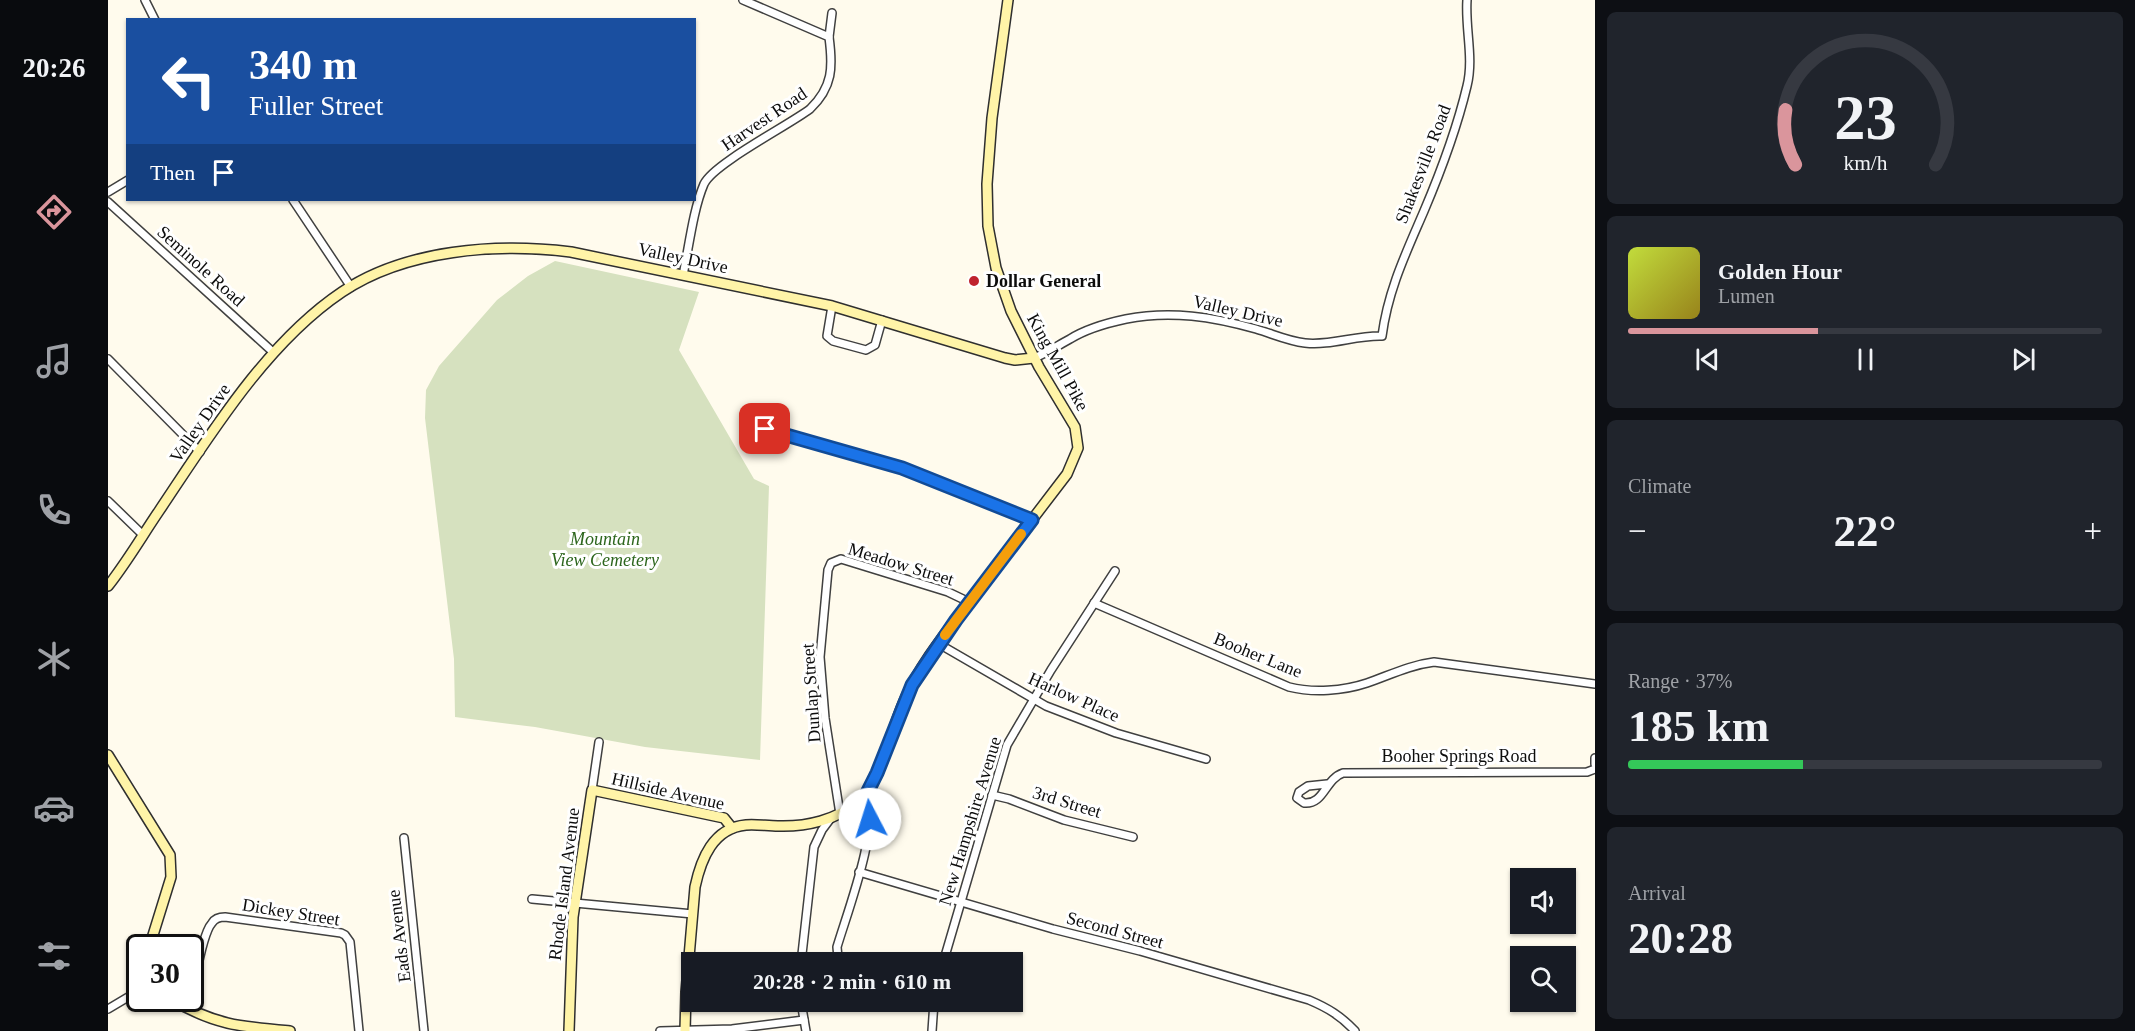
<!DOCTYPE html>
<meta charset="utf-8">
<style>
:root{--surface:#171b24;--page:#20242c;--text:#f1f3f6;--muted:#9ea1a6;--line:#363941;--accent:#da959c}
body{margin:0;font-family:Georgia,serif;background:var(--page);color:var(--text);height:100vh;display:flex;flex-direction:column;font-size:22px;white-space:nowrap}
*{box-sizing:border-box;margin:0}
p{font-size:20px;color:var(--muted)}
.icon{flex:none;width:33px;height:33px;fill:none;stroke:currentColor;stroke-width:2;stroke-linecap:round;stroke-linejoin:round}
.map{position:relative;flex:1;overflow:hidden}
.side{display:flex;flex-direction:column;gap:12px;padding:12px;background:#0d0f14;width:540px}
.side>*{flex:none}
.top-card{position:absolute;left:18px;top:18px;width:570px;height:183px;border-radius:0px;box-shadow:0 2px 4px #0004;background:#1a4fa0;color:#fff;overflow:hidden}
.controls{position:absolute;left:1402px;top:868px;display:grid;gap:12px}
.controls a{display:grid;place-items:center;width:66px;height:66px;border-radius:0px;background:var(--surface);box-shadow:0 2px 4px #0004;font-size:30px}
.speed{position:absolute;left:18px;top:934px;display:flex;gap:12px;font-size:30px;font-weight:700;text-align:center}
.speed>*{display:grid;place-content:center;width:78px;height:78px;border-radius:50%;background:var(--surface);box-shadow:0 2px 4px #0004;line-height:1}
.speed .limit{border:3px solid #111;border-radius:9px;background:#fff;color:#111}
.pin{position:absolute;display:grid;place-items:center;width:51px;height:51px;color:#fff;margin:-26px;border-radius:12px;box-shadow:0 3px 9px #0006}
.me{position:absolute;width:66px;margin:-33px;rotate:355deg;stroke-linejoin:round;filter:drop-shadow(0 0 4px #0008)}
.turn{display:flex;align-items:center;gap:21px;height:126px;padding:0 24px;font-size:27px}
.turn .icon{width:78px;height:78px;stroke-width:2.5}
.turn b{display:block;font-size:42px;line-height:51px}
.then{display:flex;align-items:center;height:57px;padding:0 24px;background:#0003;gap:12px;font-size:22px}
.big{font-size:45px;font-weight:800;line-height:1.1}
.side .tile{flex:1;display:flex;flex-direction:column;justify-content:center;gap:9px;min-width:0;padding:0 21px;border-radius:9px;background:var(--page)}
.side .dial{align-items:center;gap:0}
.dial svg{height:156px;overflow:visible;fill:none;stroke:var(--line);stroke-width:7;stroke-linecap:round;text-anchor:middle}
.dial text{fill:var(--text);stroke:none}
.song{display:flex;align-items:center;gap:18px}
.cover{width:72px;height:72px;border-radius:9px;background:linear-gradient(135deg,hsl(70 70% 55%),hsl(50 70% 35%))}
.played{height:6px;border-radius:3px;background:linear-gradient(90deg,var(--accent) 40%,var(--line) 40%)}
.keys{display:flex;justify-content:space-around;direction:ltr}
.heat{display:flex;justify-content:space-between;align-items:center;font-size:33px;direction:ltr}
.charge{height:9px;border-radius:4px;background:linear-gradient(90deg,#34c759 37%,var(--line) 0)}
.trip{position:absolute;left:573px;top:952px;width:342px;height:60px;border-radius:0px;background:var(--surface);box-shadow:0 2px 4px #0004;font-weight:800;line-height:60px;text-align:center}
main{display:flex;flex:1;min-height:0}
.dock{display:flex;flex-direction:column;width:108px;justify-content:space-around;align-items:center;background:#090b0e;color:var(--muted)}
.dock .icon{width:42px;height:42px}
.dock .on{color:var(--accent)}
.dock b{font-size:27px;color:var(--text)}
.map>svg:first-child{display:block}
.cemetery{fill:#d6e1bf}
.lines{fill:none;stroke-linecap:round;stroke-linejoin:round}
.street-casing{stroke:#404040;stroke-width:10}
.secondary-casing{stroke:#2f2f2f;stroke-width:12}
.street{stroke:#fff;stroke-width:7}
.secondary{stroke:#fff4a8;stroke-width:9}
.route-casing{stroke:#114b97;stroke-width:15}
.route{stroke:#1a73e8;stroke-width:10}
.slow{stroke:#f59e0b;stroke-width:10}
.poi-dot{fill:#bf232e;stroke:#fff;stroke-width:2}
.labels{text-anchor:middle;dominant-baseline:central;stroke-width:6;stroke-linejoin:round;paint-order:stroke}
.street-label{font-size:18px;fill:#0d0d0d;stroke:#fff}
.poi-label{font-size:18px;font-weight:bold;fill:#0d0d0d;stroke:#fff;text-anchor:start}
.park-label{font-size:18px;font-style:italic;fill:#2d661d;stroke:#fff}
</style>
<main>
<nav class="dock">
<b>20:26</b>
<svg class="icon on" aria-label="directions" viewBox="0 0 24 24"><path d="M12 3l9 9-9 9-9-9zM9 14v-3h6M13 9l2 2-2 2"/></svg>
<svg class="icon" aria-label="music" viewBox="0 0 24 24"><path d="M9 18V5l10-2v13"/><circle cx="6" cy="18" r="3"/><circle cx="16" cy="16" r="3"/></svg>
<svg class="icon" aria-label="phone" viewBox="0 0 24 24"><path d="M5 4h4l2 5-3 2q2 4 5 5l2-3 5 2v4C11 20 4 13 5 4z"/></svg>
<svg class="icon" aria-label="climate" viewBox="0 0 24 24"><path d="M12 3v18M4 7l16 10M4 17L20 7"/></svg>
<svg class="icon" aria-label="car" viewBox="0 0 24 24"><path d="M5 17H2v-5l4-1 3-4h7l3 4 3 1v5h-3M9 17h6M6 11h13"/><circle cx="7" cy="17" r="2"/><circle cx="17" cy="17" r="2"/></svg>
<svg class="icon" aria-label="filters" viewBox="0 0 24 24"><path d="M4 7h16M4 17h16"/><circle cx="9" cy="7" r="2"/><circle cx="15" cy="17" r="2"/></svg>
</nav>
<div class="map">
<svg width="1487" height="1031" viewBox="0 0 1487 1031">
<rect width="100%" height="100%" fill="#fffbed"/>
<path class="cemetery" d="M447 261 591 292 571 350 646 479 661 486 652 760 537 747 427 727 347 717 346 659 317 418 318 390 331 366 389 300 420 276Z"/>
<g class="lines">
<g class="street-casing">
<g id="street">
<path d="M37 0 47 20"/>
<path d="M721 37 724 13"/>
<path d="M0 192 20 180"/>
<path d="M185 200 243 287"/>
<path d="M0 202 166 353"/>
<path d="M575 275C581 247 585 210 596 184 605 164 681 125 702 109 725 87 725 67 721 37L635 0"/>
<path d="M724 306 719 336 725 341 758 350 767 345 774 320"/>
<path d="M926 358C939 353 949 346 962 339 978 329 999 323 1018 319 1063 310 1105 317 1148 329 1165 334 1180 341 1197 343 1223 346 1248 335 1274 336 1280 290 1298 253 1316 211 1333 171 1349 128 1359 86 1366 58 1357 29 1359 0"/>
<path d="M0 359 92 452"/>
<path d="M645 425 794 468 924 521"/>
<path d="M0 501 35 535"/>
<path d="M986 603 1181 687C1205 693 1235 691 1259 683 1282 675 1302 665 1326 662L1487 684"/>
<path d="M831 644 938 706 1008 733 1098 759"/>
<path d="M1487 758V764"/>
<path d="M1219 784 1200 786 1191 792 1189 798 1196 803C1216 805 1217 779 1235 773L1479 772 1487 769"/>
<path d="M484 790 491 742"/>
<path d="M884 795 901 799 956 820 1025 837"/>
<path d="M732 814 717 718 712 657 720 570 723 563 733 559 840 592 861 602"/>
<path d="M296 838 316 1031"/>
<path d="M751 872 945 929 1032 951 1201 1000C1220 1008 1233 1016 1247 1031"/>
<path d="M424 899 585 914"/>
<path d="M730 958 729 947C740 910 772 827 759 793"/>
<path d="M693 963 706 847 714 830 723 818"/>
<path d="M835 963 899 745 943 670 1007 571"/>
<path d="M84 994C88 978 94 934 104 923 107 918 111 917 117 917L233 933 237 935 242 942 251 1031"/>
<path d="M693 1002 698 1031"/>
<path d="M0 1009 32 990"/>
<path d="M552 1031 624 1029 696 1020"/>
<path d="M824 1031 826 1002"/>
</g>
</g>
<g class="secondary-casing">
<g id="secondary">
<path d="M0 586C19 562 34 536 51 511 102 435 158 343 234 292 298 249 389 243 463 252L724 306 897 358 907 360 926 358"/>
<path d="M0 755 62 855 63 877 41 948"/>
<path d="M63 999C106 1025 134 1027 182 1031"/>
<path d="M461 1031 465 917 484 790 616 818 624 828"/>
<path d="M577 1031 578 992 587 887C593 859 605 828 638 825 648 824 659 826 670 826 698 827 729 820 751 801 773 783 784 726 797 699 813 662 841 629 865 597 896 556 928 515 959 474L970 448 967 427 931 367 903 311 888 268 880 226 879 184 884 118 900 0"/>
</g>
</g>
<use href="#street" class="street"/>
<use href="#secondary" class="secondary"/>
</g>
<g class="lines">
<g class="route-casing">
<path id="route" d="M657 429 794 468 924 520 848 620 804 685 769 773 759 793 762 802V819"/>
</g>
<use href="#route" class="route"/>
<path class="slow" d="M837 635 913 534"/>
</g>
<circle class="poi-dot" cx="866" cy="281" r="6"/>
<g class="labels">
<g class="street-label">
<text transform="translate(656 119) rotate(-34)">Harvest Road</text>
<text transform="translate(1315 164) rotate(-69)">Shakesville Road</text>
<text transform="translate(575 258) rotate(12)">Valley Drive</text>
<text transform="translate(93 266) rotate(42)">Seminole Road</text>
<text transform="translate(1130 311) rotate(13)">Valley Drive</text>
<text transform="translate(950 362) rotate(61)">King Mill Pike</text>
<text transform="translate(92 423) rotate(-55)">Valley Drive</text>
<text transform="translate(793 564) rotate(17)">Meadow Street</text>
<text transform="translate(1150 655) rotate(22)">Booher Lane</text>
<text transform="translate(703 693) rotate(-94)">Dunlap Street</text>
<text transform="translate(966 697) rotate(24)">Harlow Place</text>
<text x="1351" y="756">Booher Springs Road</text>
<text transform="translate(560 791) rotate(13)">Hillside Avenue</text>
<text transform="translate(959 802) rotate(17)">3rd Street</text>
<text transform="translate(862 821) rotate(-73)">New Hampshire Avenue</text>
<text transform="translate(456 884) rotate(-83)">Rhode Island Avenue</text>
<text transform="translate(183 912) rotate(9)">Dickey Street</text>
<text transform="translate(1007 930) rotate(15)">Second Street</text>
<text transform="translate(291 936) rotate(-97)">Eads Avenue</text>
</g>
<g class="poi-label">
<text x="878" y="281">Dollar General</text>
</g>
<g class="park-label">
<text x="497" y="539">Mountain<tspan x="497" dy="21">View Cemetery</tspan></text>
</g>
</g>
</svg>
<div class="controls">
<a><svg class="icon" aria-label="sound" viewBox="0 0 24 24"><path d="M4 9h4l5-4v14l-5-4H4zM17 9q2 3 0 6"/></svg></a>
<a><svg class="icon" aria-label="search" viewBox="0 0 24 24"><circle cx="10" cy="10" r="6"/><path d="M15 15l6 6"/></svg></a>
</div>
<div class="speed"><div class="limit">30</div></div>
<div class="pin" style="left:657px;top:429px;background:#d93025"><svg class="icon" aria-label="arrive" viewBox="0 0 24 24"><path d="M6 21V4h12l-3 4 3 4H6"/></svg></div>
<svg class="me" style="left:762px;top:819px" viewBox="-20 -20 40 40"><circle r="19" fill="#fff"/><path d="M0-13L10 11 0 6-10 11z" fill="#1a73e8"/></svg>
<div class="trip">20:28 · 2 min · 610 m</div>
<div class="top-card">
<div class="turn"><svg class="icon" aria-label="left" viewBox="0 0 24 24"><path d="M17 20v-9H6M10 6l-5 5 5 5"/></svg><div><b>340 m</b>Fuller Street</div></div>
<div class="then">Then<svg class="icon" aria-label="arrive" viewBox="0 0 24 24"><path d="M6 21V4h12l-3 4 3 4H6"/></svg></div>
</div>
</div>
<section class="side">
<div class="tile dial"><svg viewBox="0 0 100 80">
<path d="M14 69A42 42 0 1 1 86 69"/>
<path d="M14 69A42 42 0 0 1 9 41" stroke="#da959c"/>
<text x="50" y="56" font-size="32" font-weight="700">23</text>
<text x="50" y="72" font-size="11">km/h</text>
</svg></div>
<div class="tile">
<div class="song"><i class="cover"></i><div><b>Golden Hour</b><p>Lumen</p></div></div>
<div class="played"></div>
<div class="keys"><svg class="icon" aria-label="previous" viewBox="0 0 24 24"><path d="M18 5L8 12l10 7zM5 5v14"/></svg><svg class="icon" aria-label="pause" viewBox="0 0 24 24"><path d="M8 5v14M16 5v14"/></svg><svg class="icon" aria-label="next" viewBox="0 0 24 24"><path d="M6 5l10 7-10 7zM19 5v14"/></svg></div>
</div>
<div class="tile"><p>Climate</p>
<div class="heat"><a>−</a><b class="big">22°</b><a>+</a></div>
</div>
<div class="tile"><p>Range · 37%</p><b class="big">185 km</b><div class="charge"></div></div>
<div class="tile"><p>Arrival</p><b class="big">20:28</b></div>
</section>
</main>
